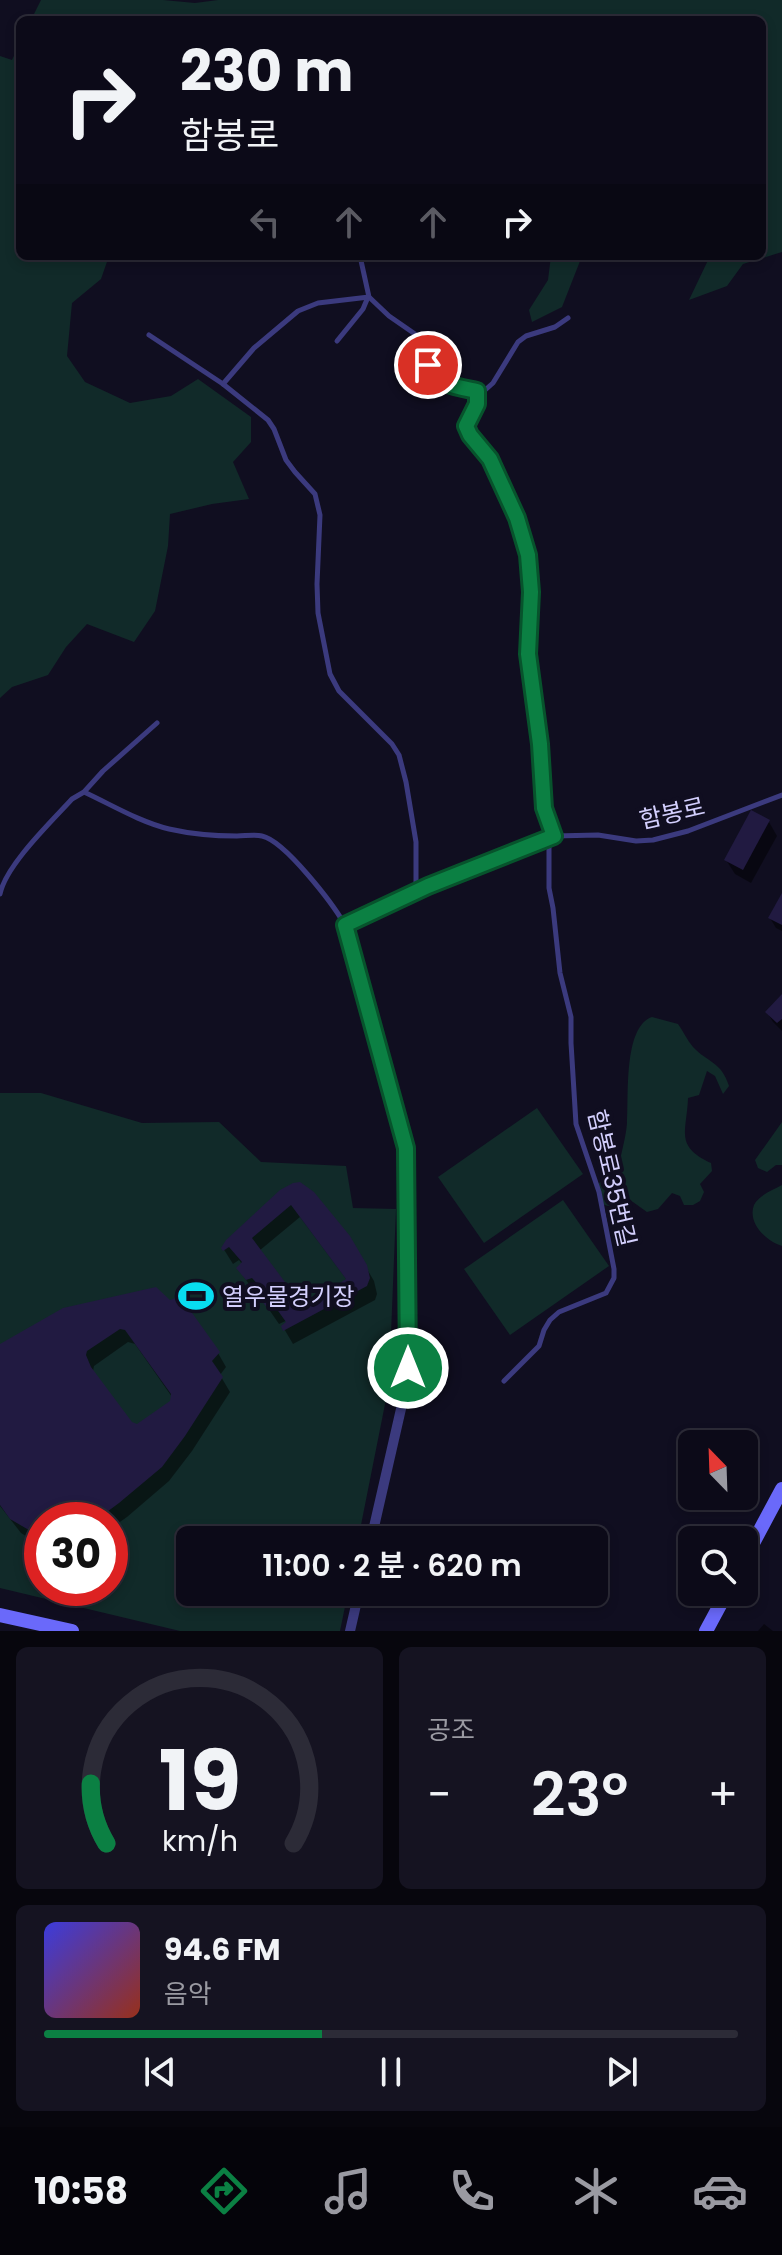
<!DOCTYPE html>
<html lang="ko">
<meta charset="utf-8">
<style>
:root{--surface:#0c0a18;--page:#151321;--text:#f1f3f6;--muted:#9a9aa2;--line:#2c2b37;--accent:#0b8043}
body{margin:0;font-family:Poppins,"Noto Sans KR",sans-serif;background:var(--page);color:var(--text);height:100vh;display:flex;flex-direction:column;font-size:30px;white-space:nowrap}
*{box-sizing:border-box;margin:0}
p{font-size:26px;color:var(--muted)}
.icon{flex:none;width:44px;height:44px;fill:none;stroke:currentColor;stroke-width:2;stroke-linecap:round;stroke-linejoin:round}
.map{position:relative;height:1631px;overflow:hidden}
.details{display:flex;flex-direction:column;gap:16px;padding:16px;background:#07060d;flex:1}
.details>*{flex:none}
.guide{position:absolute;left:16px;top:16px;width:750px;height:244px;border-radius:12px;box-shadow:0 4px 12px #0003,0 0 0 2px var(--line);background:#0c0a18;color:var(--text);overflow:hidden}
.needle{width:52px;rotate:337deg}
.controls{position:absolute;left:678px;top:1430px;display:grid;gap:16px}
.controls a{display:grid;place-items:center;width:80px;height:80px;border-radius:12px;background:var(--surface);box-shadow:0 4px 12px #0003,0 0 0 2px var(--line);font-size:40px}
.speed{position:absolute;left:24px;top:1502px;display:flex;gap:16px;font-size:40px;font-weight:700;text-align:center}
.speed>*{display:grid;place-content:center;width:104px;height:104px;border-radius:50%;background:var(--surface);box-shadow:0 4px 12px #0003,0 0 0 2px var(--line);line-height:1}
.speed .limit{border:12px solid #d22;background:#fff;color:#111}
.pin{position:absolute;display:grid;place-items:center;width:68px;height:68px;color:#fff;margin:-34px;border:4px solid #fff;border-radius:50%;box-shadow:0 2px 8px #0007}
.me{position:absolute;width:88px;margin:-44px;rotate:0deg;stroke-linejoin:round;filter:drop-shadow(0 0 6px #0008)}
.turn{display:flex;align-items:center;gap:28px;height:168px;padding:0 32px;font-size:36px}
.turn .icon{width:104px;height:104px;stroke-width:2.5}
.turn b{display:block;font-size:56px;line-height:68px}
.lanes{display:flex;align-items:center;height:76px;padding:0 32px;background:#0003;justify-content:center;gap:40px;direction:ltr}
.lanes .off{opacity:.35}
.big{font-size:60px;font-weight:600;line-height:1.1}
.details .card{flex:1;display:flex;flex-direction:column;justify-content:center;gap:12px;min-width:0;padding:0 28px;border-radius:12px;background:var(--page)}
.details .dial{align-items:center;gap:0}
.dial svg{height:208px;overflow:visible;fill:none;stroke:var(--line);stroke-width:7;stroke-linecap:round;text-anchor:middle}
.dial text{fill:var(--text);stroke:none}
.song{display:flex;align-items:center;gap:24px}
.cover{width:96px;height:96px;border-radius:12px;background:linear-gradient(135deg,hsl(240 70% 55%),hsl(10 70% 35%))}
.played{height:8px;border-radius:4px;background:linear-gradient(90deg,var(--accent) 40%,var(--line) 40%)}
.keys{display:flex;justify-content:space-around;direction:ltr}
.heat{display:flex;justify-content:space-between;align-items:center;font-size:44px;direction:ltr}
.details .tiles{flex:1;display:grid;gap:16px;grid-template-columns:1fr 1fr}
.card:last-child{grid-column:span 2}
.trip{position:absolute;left:176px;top:1526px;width:432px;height:80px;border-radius:12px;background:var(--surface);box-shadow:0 4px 12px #0003,0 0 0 2px var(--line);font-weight:600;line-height:80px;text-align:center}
.tabs{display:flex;height:128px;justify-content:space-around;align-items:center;background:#05040a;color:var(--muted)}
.tabs .icon{width:56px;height:56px}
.tabs .active{color:var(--accent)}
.tabs b{font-size:36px;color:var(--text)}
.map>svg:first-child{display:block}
.green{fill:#112a29;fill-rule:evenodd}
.shadow{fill:#0007;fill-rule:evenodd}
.building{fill:#211a41;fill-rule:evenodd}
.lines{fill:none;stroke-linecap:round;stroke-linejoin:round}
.service{stroke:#3b3a7e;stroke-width:5}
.minor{stroke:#3b3a7e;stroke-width:10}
.secondary{stroke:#6a69fa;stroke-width:14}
.route-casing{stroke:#07532c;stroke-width:20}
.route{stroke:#0b8043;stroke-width:14}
.labels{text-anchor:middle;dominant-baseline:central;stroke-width:8;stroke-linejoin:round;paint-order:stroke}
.street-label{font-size:24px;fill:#d3cffd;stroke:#100e20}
.poi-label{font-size:24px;fill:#d3cffd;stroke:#100e20;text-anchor:start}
</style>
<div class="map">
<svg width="782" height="1631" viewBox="0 0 782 1631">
<rect width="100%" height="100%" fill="#100e20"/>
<g class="green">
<path d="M41 0H163L195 3 218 0H782V252L743 264 727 286 689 300 710 256H762V20H31Z"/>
<path d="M20 43V256H109L101 279 72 303 67 356 85 382 130 403 171 396 198 379 251 417V442L233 462 249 499 212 504 170 514 168 546 155 611 134 642 87 624 66 647 48 675 12 687 0 698V56L12 60Z"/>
<path d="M551 256H582L562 307 532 322 529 310 548 280Z"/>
<path d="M652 1017 678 1024C683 1031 687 1040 693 1047 708 1063 721 1061 729 1086L723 1094 715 1076 707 1071 699 1095 688 1098C687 1131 674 1146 711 1163L712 1171 700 1184 704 1192 700 1201 693 1205H684L680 1196 672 1193 658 1209 647 1212 626 1197 618 1200 612 1207 601 1204 597 1185 619 1167C621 1152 626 1138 627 1123 629 1097 623 1027 652 1017Z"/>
<path d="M0 1093H41L142 1123 219 1122 261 1162 346 1166 353 1208 396 1209 389 1384 358 1540H190V1592H348L340 1631H180L0 1588ZM42 1520H110V1588H42Z"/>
<path d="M537 1108 583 1174 484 1243 438 1177Z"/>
<path d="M782 1122V1165H776L767 1172 758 1168 755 1160Z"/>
<path d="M782 1185V1246C767 1242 747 1223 754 1205 759 1195 773 1190 782 1185Z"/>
<path d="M563 1200 609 1266 510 1335 464 1269Z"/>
</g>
<g class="shadow">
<path d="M769 822 777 836 751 883 735 874 726 860Z"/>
<path d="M782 897V931L776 928 770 918Z"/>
<path d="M782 997V1031L773 1022 767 1012Z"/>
<path d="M281 1191 348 1237 374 1281 377 1294 375 1300 293 1344 283 1327 290 1319 279 1324 261 1298 265 1295 262 1291 255 1293 238 1268 242 1264 239 1260 233 1264 223 1248ZM300 1217 347 1280 303 1308 259 1251Z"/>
<path d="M64 1310 218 1353 226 1367 220 1375 230 1392 192 1451 169 1481 127 1517 110 1529V1520H42V1546L21 1533 0 1506V1346ZM128 1342 135 1344 172 1397V1402L138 1426 130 1424 93 1371 94 1366Z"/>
<path d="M764 1624 773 1631H758Z"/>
</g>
<g class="building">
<path d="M751 810 770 820 743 870 724 860Z"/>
<path d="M782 893V925L768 918Z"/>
<path d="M782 994V1019L777 1023 765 1012Z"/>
<path d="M300 1182 314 1192 350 1236 367 1265 370 1278 367 1286 283 1331 281 1326 286 1322 276 1308 270 1311 259 1298 265 1293 252 1278 246 1280 236 1268 242 1262 229 1247 223 1251 221 1248 226 1240 280 1190 293 1183ZM291 1205 346 1279 303 1306 252 1238Z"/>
<path d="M156 1287 170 1300 180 1296 220 1352 212 1361 223 1377 185 1436 162 1467 119 1503 96 1520H42V1535L34 1533 10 1519 0 1505V1344L63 1308ZM120 1329 125 1330 171 1394 170 1401 137 1424 132 1422 91 1367 86 1355 87 1351Z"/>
</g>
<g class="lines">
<g class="service">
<path d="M360 256 369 297 389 316 415 334 423 346 431 373 448 384 484 391 493 383 518 342 526 336 555 327 568 318"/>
<path d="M149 335 223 384 268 420 274 429 286 460 295 472 315 494 320 515 317 584 318 613 330 674 339 691 392 744 399 755 406 782 416 842V891"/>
<path d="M337 341 363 309 368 297"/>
<path d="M223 384 254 348 298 311 318 303 369 297"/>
<path d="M477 391V404L466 426 470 435 490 459 517 518 528 555 531 592 528 654 540 744 544 808 554 836 549 846V888L553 908 560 973 571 1017V1043L576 1124 599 1192 614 1269V1278L606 1293 559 1312 550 1320 544 1330 539 1346 504 1381"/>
<path d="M84 792C112 805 140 822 169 829 191 834 215 836 237 836 245 836 255 834 262 836 285 841 333 904 345 925L428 886 554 836 598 835 636 841 653 840 688 831 782 795"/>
<path d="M0 894C6 865 51 822 72 799L84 792 103 771 157 723"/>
</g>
<g class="minor">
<path d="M345 925 406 1148 407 1162 406 1387 371 1540"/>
<path d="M350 1631 359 1592"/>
</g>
<g class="secondary">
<path d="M744 1560 782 1489"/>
<path d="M0 1615 72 1631"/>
<path d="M706 1631 727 1592"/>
</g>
</g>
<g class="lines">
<g class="route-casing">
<path id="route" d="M408 1368 406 1148 345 925 428 886 554 836 544 808 540 744 528 654 531 592 528 555 517 518 490 459 470 435 466 426 477 404V391C458 387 435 385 428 365"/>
</g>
<use href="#route" class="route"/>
</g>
<defs>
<g id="stadium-bare" transform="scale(2.76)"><path d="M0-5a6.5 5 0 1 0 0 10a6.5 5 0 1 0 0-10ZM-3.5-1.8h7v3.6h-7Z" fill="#08ddf0" stroke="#100e20" stroke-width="2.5" paint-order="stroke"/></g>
</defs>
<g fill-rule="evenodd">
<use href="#stadium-bare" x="196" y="1296"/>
</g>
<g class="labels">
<g class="street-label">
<text transform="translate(672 813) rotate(-13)">함봉로</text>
<text transform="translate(612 1178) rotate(77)">함봉로35번길</text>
</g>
<g class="poi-label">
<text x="222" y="1296">열우물경기장</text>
</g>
</g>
</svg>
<div class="controls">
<a><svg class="needle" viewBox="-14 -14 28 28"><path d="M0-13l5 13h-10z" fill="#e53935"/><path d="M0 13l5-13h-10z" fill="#9a9aa2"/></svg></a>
<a><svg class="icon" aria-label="search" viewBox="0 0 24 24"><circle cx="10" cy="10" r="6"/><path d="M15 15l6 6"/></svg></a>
</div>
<div class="speed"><div class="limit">30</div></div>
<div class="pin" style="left:428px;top:365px;background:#d93025"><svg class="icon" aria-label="arrive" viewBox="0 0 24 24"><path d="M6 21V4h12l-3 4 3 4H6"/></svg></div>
<svg class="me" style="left:408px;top:1368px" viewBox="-20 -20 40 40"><circle r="17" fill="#0b8043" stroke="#fff" stroke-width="3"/><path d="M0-11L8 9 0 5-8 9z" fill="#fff"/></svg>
<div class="trip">11:00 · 2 분 · 620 m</div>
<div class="guide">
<div class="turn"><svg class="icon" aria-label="right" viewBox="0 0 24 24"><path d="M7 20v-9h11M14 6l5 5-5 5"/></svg><div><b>230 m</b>함봉로</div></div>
<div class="lanes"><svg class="icon off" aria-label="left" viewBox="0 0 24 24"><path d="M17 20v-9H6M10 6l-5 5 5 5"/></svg><svg class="icon off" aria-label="ahead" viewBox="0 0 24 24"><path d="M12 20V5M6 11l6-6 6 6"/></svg><svg class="icon off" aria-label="ahead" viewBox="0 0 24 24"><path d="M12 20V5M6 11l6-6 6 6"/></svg><svg class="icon" aria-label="right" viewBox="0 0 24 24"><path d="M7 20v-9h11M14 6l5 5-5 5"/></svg></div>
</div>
</div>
<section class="details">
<div class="tiles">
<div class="card dial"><svg viewBox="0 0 100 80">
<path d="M14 69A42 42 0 1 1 86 69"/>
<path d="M14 69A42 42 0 0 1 8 46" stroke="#0b8043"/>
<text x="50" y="56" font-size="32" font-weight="700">19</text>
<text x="50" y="72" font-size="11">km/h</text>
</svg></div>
<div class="card"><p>공조</p>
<div class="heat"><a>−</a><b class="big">23°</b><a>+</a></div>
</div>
<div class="card">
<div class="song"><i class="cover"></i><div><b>94.6 FM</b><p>음악</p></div></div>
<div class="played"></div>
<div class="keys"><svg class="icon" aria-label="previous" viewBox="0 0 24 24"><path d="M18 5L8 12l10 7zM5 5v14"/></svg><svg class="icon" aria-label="pause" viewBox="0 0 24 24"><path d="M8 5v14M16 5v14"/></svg><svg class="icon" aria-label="next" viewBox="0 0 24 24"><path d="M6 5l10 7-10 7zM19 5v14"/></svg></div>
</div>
</div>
</section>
<nav class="tabs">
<b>10:58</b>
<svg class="icon active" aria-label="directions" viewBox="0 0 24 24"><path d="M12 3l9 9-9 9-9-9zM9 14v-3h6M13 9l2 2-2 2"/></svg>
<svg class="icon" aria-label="music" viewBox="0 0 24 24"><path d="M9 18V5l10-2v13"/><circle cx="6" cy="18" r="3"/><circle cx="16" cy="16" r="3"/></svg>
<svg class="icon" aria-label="phone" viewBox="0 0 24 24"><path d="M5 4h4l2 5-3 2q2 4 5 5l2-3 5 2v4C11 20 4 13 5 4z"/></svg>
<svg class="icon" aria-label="climate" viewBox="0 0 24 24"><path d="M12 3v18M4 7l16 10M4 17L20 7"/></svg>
<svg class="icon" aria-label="car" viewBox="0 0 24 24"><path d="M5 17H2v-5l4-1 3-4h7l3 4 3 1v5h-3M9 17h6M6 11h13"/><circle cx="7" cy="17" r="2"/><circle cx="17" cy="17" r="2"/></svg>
</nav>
